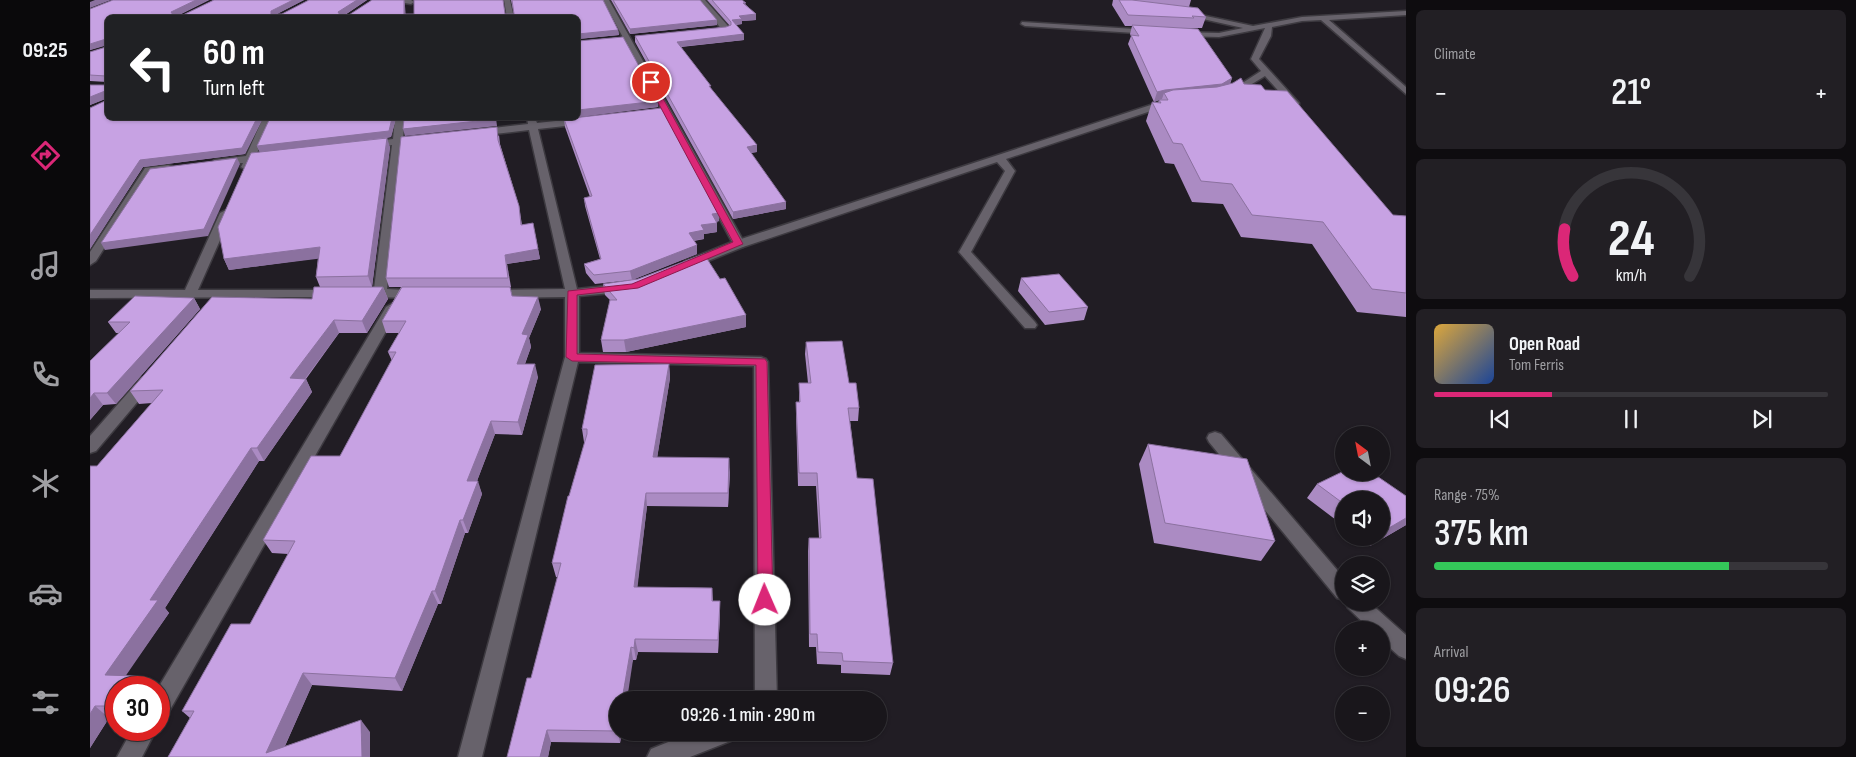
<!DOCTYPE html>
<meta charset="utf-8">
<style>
:root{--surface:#19161b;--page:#221f24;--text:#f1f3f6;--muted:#9f9fa3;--line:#37353a;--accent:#db2777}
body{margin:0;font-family:"Sofia Sans Condensed",sans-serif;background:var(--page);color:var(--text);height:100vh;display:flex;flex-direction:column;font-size:19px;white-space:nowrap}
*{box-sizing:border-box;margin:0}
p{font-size:16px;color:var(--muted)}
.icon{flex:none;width:28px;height:28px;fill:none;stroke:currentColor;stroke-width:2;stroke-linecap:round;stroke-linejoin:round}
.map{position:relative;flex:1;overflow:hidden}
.drawer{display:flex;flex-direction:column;gap:10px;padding:10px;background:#0e0c0f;width:450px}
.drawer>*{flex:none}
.guide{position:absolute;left:15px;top:15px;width:475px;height:105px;border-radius:8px;box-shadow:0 1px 4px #0004,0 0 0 1px var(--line);background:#202124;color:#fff;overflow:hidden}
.needle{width:32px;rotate:328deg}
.tools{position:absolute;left:1245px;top:426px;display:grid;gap:10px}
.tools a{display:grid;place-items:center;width:55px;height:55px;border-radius:50%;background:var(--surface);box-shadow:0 1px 4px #0004,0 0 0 1px var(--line);font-size:25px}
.speed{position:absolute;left:15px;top:676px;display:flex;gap:10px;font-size:25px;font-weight:700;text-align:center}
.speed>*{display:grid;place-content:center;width:65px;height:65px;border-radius:50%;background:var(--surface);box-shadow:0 1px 4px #0004,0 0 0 1px var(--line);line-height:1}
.speed .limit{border:8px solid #d22;background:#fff;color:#111}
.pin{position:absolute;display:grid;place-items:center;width:42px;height:42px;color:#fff;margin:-21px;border:2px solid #fff;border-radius:50%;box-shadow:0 1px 5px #0007}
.me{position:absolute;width:55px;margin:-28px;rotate:359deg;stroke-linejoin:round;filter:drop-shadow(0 0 4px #0008)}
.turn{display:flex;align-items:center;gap:18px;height:105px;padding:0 15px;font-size:22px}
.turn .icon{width:65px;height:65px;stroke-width:2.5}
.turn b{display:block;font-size:35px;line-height:42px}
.big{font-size:38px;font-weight:600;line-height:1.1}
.drawer .widget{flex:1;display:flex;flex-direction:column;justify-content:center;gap:8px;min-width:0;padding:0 18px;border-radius:8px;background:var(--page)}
.drawer .dial{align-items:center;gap:0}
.dial svg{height:130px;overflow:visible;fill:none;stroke:var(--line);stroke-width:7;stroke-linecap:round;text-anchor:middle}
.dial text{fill:var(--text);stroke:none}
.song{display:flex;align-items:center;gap:15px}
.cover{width:60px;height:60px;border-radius:8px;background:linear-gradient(135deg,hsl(40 70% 55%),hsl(220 70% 35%))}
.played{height:5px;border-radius:2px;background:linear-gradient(90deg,var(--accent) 30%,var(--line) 30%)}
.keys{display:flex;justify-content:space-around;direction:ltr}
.heat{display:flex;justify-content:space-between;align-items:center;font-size:28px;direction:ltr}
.charge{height:8px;border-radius:4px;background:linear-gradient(90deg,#34c759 75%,var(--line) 0)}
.trip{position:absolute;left:519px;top:691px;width:278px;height:50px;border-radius:25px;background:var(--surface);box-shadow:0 1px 4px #0004,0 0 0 1px var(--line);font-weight:600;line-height:50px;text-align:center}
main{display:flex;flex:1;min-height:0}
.dock{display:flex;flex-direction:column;width:90px;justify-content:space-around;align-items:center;background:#0a090b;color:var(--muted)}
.dock .icon{width:35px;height:35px}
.dock .on{color:var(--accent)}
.dock b{font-size:22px;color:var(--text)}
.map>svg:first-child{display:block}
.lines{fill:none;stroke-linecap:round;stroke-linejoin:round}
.service-casing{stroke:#3d3a40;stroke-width:3}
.minor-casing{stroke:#3d3a40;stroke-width:3}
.service{fill:#67626b;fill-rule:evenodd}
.minor{fill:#67626b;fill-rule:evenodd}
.wall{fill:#ab8bc3}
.shaded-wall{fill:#8b719f}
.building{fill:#c7a2e3;stroke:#8b719f}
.route{fill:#db2777;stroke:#8e194d}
</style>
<main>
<nav class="dock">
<b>09:25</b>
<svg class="icon on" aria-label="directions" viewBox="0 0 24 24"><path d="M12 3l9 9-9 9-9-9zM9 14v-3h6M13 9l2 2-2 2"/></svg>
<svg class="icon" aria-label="music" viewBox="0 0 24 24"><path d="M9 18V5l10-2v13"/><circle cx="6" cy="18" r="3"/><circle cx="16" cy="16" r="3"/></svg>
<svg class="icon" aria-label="phone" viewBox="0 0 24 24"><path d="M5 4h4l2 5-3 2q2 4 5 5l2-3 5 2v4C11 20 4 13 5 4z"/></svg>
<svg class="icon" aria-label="climate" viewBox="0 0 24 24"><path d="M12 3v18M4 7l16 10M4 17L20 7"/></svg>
<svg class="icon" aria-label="car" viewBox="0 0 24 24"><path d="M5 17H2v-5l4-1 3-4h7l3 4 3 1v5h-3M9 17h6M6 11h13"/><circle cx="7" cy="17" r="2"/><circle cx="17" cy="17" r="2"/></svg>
<svg class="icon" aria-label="filters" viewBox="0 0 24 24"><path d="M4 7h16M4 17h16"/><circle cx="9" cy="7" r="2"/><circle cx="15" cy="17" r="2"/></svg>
</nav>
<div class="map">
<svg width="1316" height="757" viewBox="0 0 1316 757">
<rect width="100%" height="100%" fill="#211d24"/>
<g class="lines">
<g class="service-casing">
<g id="service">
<path d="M1316 11V15L1239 20 1316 87V94L1231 20 1212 21 1182 27 1181 36 1169 59 1209 103V107H1203L1175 76 1144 95 1137 93 1171 71 1161 59 1175 28 1129 37 1092 36 1088 34 1092 32 1129 33 1153 28 1095 15V13L1097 12 1163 26 1212 17Z"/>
<path d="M932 22 1061 30 1065 32 1061 34 935 26 931 24Z"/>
<path d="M1079 99 1083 102 1082 104 916 159 925 171 881 252 945 322 947 325 945 328H935L869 252 915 171 907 162 653 247H645L643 244 645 241Z"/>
<path d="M1125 432 1131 434 1254 578V600L1247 598 1119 442 1117 438 1119 434Z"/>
<path d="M1255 602H1279L1316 635V659L1309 656 1291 640V630H1281L1258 608Z"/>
</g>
</g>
<g class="minor-casing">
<g id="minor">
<path d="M295 0H321L324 2 321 4Z"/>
<path d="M414 0H420L424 18H417Z"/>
<path d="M513 0H519L655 244 653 247 603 267 599 268 593 264 595 261 642 242Z"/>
<path d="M608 0H615L639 27V31H633Z"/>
<path d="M173 118H183L166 155H182V159L164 161 160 169 156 170 151 167 153 163 124 164V160L156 156Z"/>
<path d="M305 118H315L313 138 332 136 337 139 332 142 312 144 297 289 333 291 335 294 333 297 328 298 276 297 269 293 271 290 284 289 302 145 280 148 275 145 280 142 303 139Z"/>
<path d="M437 118H445L447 123 493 118 498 121 493 124 448 129 487 289 533 284 539 288 533 292 489 296V353L671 357 676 359 678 362 687 700H665L664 366 488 362 392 757H368L475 357V297L401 298 394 294 401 290 475 289 439 130 387 136 382 133 387 130 438 124Z"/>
<path d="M78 165 82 166 83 168 82 170 62 173 6 261 0 265V252L55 168Z"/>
<path d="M136 210 142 213 108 290H243L248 291 250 294 248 297 0 298V290H95L130 213Z"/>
<path d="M303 303 310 307 77 715 69 718 68 688 296 307Z"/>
<path d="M56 377 61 378 64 382 61 386 6 451 0 453V436L51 378Z"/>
<path d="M42 730H66L52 757H27Z"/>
<path d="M603 732H646L643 740 600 757H557L561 749Z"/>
</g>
</g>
<use href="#service" class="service"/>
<use href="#minor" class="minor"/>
</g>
<g class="wall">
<path d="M23 0H119L89 15H93L124 0H214L187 14H192L219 0H277L255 15H259L282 0H314L315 6V14H324V0H413L415 14H424L421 0H513L528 30 529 35 488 39V41L533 37 568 101V107L488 117V18H18V118H173L155 154 53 167 0 249V108L15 101V99L0 105V85H15L17 83V82L0 81V52L16 47V45L0 50V9Z"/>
<path d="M521 0H610L627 25 540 34Z"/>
<path d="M617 0H652L656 5 666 14V20L652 21V24L646 25 654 40 591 47 667 152 661 153 696 209 643 219 545 42V36L636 27 640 26Z"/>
<path d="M1023 0H1101L1099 7 1116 17 1112 28H1100V29L1142 78 1140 84H1154L1175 90 1303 215 1316 216V317L1267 312 1222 244 1151 237 1133 204 1102 202 1084 164 1075 163 1056 121 1062 102 1068 103 1069 100 1064 102 1038 44 1041 36 1040 34 1042 26H1035L1022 5Z"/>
<path d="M180 118H306L301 137 291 139 300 147 282 287H293L298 299 277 333H249L216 379 222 392 174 461H169L75 608 79 613 26 688V718H19L0 748V466H7L62 403 49 404 40 391 222 299 230 287 226 277 228 258 139 270 134 259 170 152 167 146Z"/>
<path d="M474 119 629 213V221L626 222 627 232 614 234V239L604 241 607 245V254L542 280 505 284 496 273 494 264 510 259 495 206 494 198 500 197 475 127Z"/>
<path d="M409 135 410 144 429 206 432 225 443 223 450 259 417 264 421 287H420L422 296 451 309 439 338 441 347 435 364 448 377 432 435 405 434 387 481 392 494 378 533H375L351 604H348L312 691 222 685 195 746 280 732V757H78L100 718 92 711 160 624 198 554 182 553 173 540 250 456 302 361 298 352 309 333H296L292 321 311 287H299L296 278Z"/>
<path d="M931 278 998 307 994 320 955 325 928 291Z"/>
<path d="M630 279 656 315V327L536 352H513L511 340 520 300 515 295 513 284Z"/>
<path d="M104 298 110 309 26 404 13 405 0 420V361L29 333H26L18 322Z"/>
<path d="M716 342 759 383 769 408 768 421H760L767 478 803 663 800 675 751 673V665L727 664 726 647H719L718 551 719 538H729L726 486H708L706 415V402H709V383H718L715 354Z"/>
<path d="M579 364 580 378 567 458 640 472 638 507 557 506 547 587 622 588 623 601H630V614L628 653 548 652 546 660H543L528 700V732H532L530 743 461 742 458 757 441 678 468 577H466L462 563 495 442H494L492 429Z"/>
<path d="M1058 444 1185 541 1171 561 1064 543 1049 464Z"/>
<path d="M1227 484 1316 496V525L1280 546 1269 538H1291V500H1254V526L1217 498Z"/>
</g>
<g class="shaded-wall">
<path d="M5 0H21L0 8V2Z"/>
<path d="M106 0H119L83 18 81 12Z"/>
<path d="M203 0H214L183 16 181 14V11Z"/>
<path d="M267 0H277L250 18 248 12Z"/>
<path d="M314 0 315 6 316 18 314 14Z"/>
<path d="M666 14V20L652 21V24L642 25V20L649 16Z"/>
<path d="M627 20V25L540 34V29Z"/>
<path d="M528 30 529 35 488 39V41V34Z"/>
<path d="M654 34V40L588 47 587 42Z"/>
<path d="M16 39 18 45 0 50V44Z"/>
<path d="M1142 78 1138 88 1074 93 1072 99 1064 102 1067 92 1075 90Z"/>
<path d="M15 91 18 98 0 105V97Z"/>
<path d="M568 101V107L488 117V110Z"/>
<path d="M167 118H173L155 154 53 167 0 249V235L50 160Z"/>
<path d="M302 118H306L301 137 170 153 167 146Z"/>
<path d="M406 118 407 126 315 136 313 129Z"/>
<path d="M297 138 300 147 282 287 278 276Z"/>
<path d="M667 145V152L657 153V147Z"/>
<path d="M147 158 150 164 118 236 15 250 11 243Z"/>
<path d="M696 202V209L643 219V212Z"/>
<path d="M629 213V221L622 223V214Z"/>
<path d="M627 223V232L614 234V239L599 241V233L611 225Z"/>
<path d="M607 245V254L542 280 540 271Z"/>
<path d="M230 247 234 258 139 270 134 259Z"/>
<path d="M448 249 450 259 417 264 421 287 415 255Z"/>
<path d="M293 287 298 299 277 333 272 321Z"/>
<path d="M448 297 451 309 439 338 441 347 430 377 427 364 432 334Z"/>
<path d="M104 298 110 309 26 404 17 393Z"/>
<path d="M656 315V327L536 352 534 340Z"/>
<path d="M244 320 249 333 206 391 200 378Z"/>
<path d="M445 364 448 377 432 435 428 422Z"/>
<path d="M579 364 580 378 565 471 563 457Z"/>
<path d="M216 379 222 392 174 461 167 448Z"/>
<path d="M4 393 13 405 0 420V398Z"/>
<path d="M401 421 405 434 382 494 377 481Z"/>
<path d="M161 448 169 461 75 608 79 613 28 687 15 675 60 600Z"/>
<path d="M639 458 640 472 638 507V493Z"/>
<path d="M388 481 392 494 378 533 373 520Z"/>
<path d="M556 493 557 506 546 600 544 587Z"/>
<path d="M1316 518V525L1280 546 1287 538H1291L1292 532Z"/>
<path d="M370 520 375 533 351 604 345 591Z"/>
<path d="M342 591 348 604 312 691 305 678Z"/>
<path d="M630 601V614L628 653V640Z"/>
<path d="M545 639 548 652 546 660 544 648Z"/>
<path d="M541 647 543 660 537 700H532Z"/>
<path d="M213 673 222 685 190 757 176 753Z"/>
<path d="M47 676 59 688H39Z"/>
<path d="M5 706 19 718 0 748V714Z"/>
<path d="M271 720 280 732V757H272Z"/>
<path d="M457 730 461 742 458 757H450Z"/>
<path d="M528 732H532L530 743Z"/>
</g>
<g class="building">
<path d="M23 0H106L81 12 83 15H93L124 0H203L181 11V14H192L219 0H267L248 12 250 15H259L282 0H314V14H324V0H413L415 14H424L422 0H513L528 30 488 34V18H18V118H167L152 148 50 160 0 235V108L15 101V91L0 97V85H15L17 83 16 76 0 75V52L16 47V39L0 44V9Z"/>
<path d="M523 0H610L627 20 540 29Z"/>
<path d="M622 0H652L656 3H653L666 14 649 16 652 19 642 20 654 34 587 42 621 86H619L667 145 657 147 696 202 643 212 545 36 636 27 641 25V22Z"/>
<path d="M1029 0H1042L1108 8 1116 17 1102 16 1104 18 1038 15Z"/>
<path d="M1042 25 1108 29 1142 78 1132 84 1075 90 1067 92 1041 35 1049 36Z"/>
<path d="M533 37 568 101 488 110V41Z"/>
<path d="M1151 78 1154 84 1171 85 1175 90 1197 91 1303 215 1316 216V293L1282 289 1233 222 1162 215 1142 184 1111 181 1092 144 1083 143 1062 102 1071 103 1069 100H1078L1074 93 1083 90 1127 87 1143 83Z"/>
<path d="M572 108 629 213 622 214 627 223 611 225 614 230 599 233 607 245 540 271 504 275 494 264 511 259 494 198 502 196 474 119Z"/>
<path d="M180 118H302L299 131 167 146Z"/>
<path d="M314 118H406V119L313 129Z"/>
<path d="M407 127 408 140 429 206 431 225 443 223 448 249 415 255 418 278H296L311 137Z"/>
<path d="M297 138 278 276 226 277 230 247 134 259 128 227 161 153Z"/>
<path d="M147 158 114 229 11 243 60 169Z"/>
<path d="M614 254 630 279 635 278 656 315 534 340H511L520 300H527L513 284 548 279Z"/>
<path d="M969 274 998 307 959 312 931 278Z"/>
<path d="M224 287H293L272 321 244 320 200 378 216 379 167 448H161L60 600H68L15 675 47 676 39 688H26V706H5L0 714V466H7L73 390 40 391 122 297 222 299Z"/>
<path d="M312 287H420L422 296 448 297 432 334 438 335 427 364H445L428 422 401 421 377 481H388L373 520H370L345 591H342L305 678 213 673 176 753 271 720 272 757H78L104 711H92L141 624H160L205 541 173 540 221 456H250L306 352H298L316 321H292Z"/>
<path d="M45 296 104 298 17 393H4L0 398V361L40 322H18Z"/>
<path d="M752 341 759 383H766L769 408H758L767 478 783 479 803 663 753 661 752 653 728 652 727 634H720L719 538H731L727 473H709L706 402H710L709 383H721L716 342Z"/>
<path d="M579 364 563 457 639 458 638 493H556L544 587 622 588V601H630L628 640 545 639 544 648 541 647 532 700H528L527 731 457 730 450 757H417L437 678H441L471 563H462L478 496H479L497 434V429H492L505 365Z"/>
<path d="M1058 444 1157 459 1185 541 1075 523Z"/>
<path d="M1254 471V472H1281L1316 496V518L1292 532 1291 500H1254V504L1227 484Z"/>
</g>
<path class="route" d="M561 80 564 82 653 244 548 288 487 295V354L675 359 677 362 683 600 681 605 675 606 670 605 668 600 666 365 482 361 476 357 478 291 542 284 643 242 557 82Z"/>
</svg>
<div class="tools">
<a><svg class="needle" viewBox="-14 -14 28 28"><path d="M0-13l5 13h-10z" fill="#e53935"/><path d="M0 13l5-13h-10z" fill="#9f9fa3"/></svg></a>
<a><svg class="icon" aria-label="sound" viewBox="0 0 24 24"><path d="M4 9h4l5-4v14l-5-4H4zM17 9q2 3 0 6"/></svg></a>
<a><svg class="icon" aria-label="layers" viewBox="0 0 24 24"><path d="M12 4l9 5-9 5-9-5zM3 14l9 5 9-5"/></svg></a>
<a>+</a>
<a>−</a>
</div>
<div class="speed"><div class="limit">30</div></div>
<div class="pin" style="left:561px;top:82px;background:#d93025"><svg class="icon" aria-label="arrive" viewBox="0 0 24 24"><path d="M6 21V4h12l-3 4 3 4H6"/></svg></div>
<svg class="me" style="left:675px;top:600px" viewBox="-20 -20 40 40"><circle r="19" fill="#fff"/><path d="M0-13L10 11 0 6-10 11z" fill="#db2777"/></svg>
<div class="trip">09:26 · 1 min · 290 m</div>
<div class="guide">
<div class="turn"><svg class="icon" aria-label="left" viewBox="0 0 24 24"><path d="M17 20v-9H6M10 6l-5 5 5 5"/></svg><div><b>60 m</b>Turn left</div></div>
</div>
</div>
<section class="drawer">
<div class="widget"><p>Climate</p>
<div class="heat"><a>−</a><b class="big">21°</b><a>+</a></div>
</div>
<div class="widget dial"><svg viewBox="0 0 100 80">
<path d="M14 69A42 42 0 1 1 86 69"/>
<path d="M14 69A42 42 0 0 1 9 40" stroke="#db2777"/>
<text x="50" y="56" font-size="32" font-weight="700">24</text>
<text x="50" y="72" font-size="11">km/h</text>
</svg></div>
<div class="widget">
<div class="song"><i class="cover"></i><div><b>Open Road</b><p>Tom Ferris</p></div></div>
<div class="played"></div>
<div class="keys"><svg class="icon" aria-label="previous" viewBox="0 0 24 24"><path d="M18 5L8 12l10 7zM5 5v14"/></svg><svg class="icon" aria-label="pause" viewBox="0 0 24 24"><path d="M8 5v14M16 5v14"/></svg><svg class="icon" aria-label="next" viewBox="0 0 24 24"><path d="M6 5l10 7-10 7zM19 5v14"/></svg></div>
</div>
<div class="widget"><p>Range · 75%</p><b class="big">375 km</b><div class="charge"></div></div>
<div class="widget"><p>Arrival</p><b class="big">09:26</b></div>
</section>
</main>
